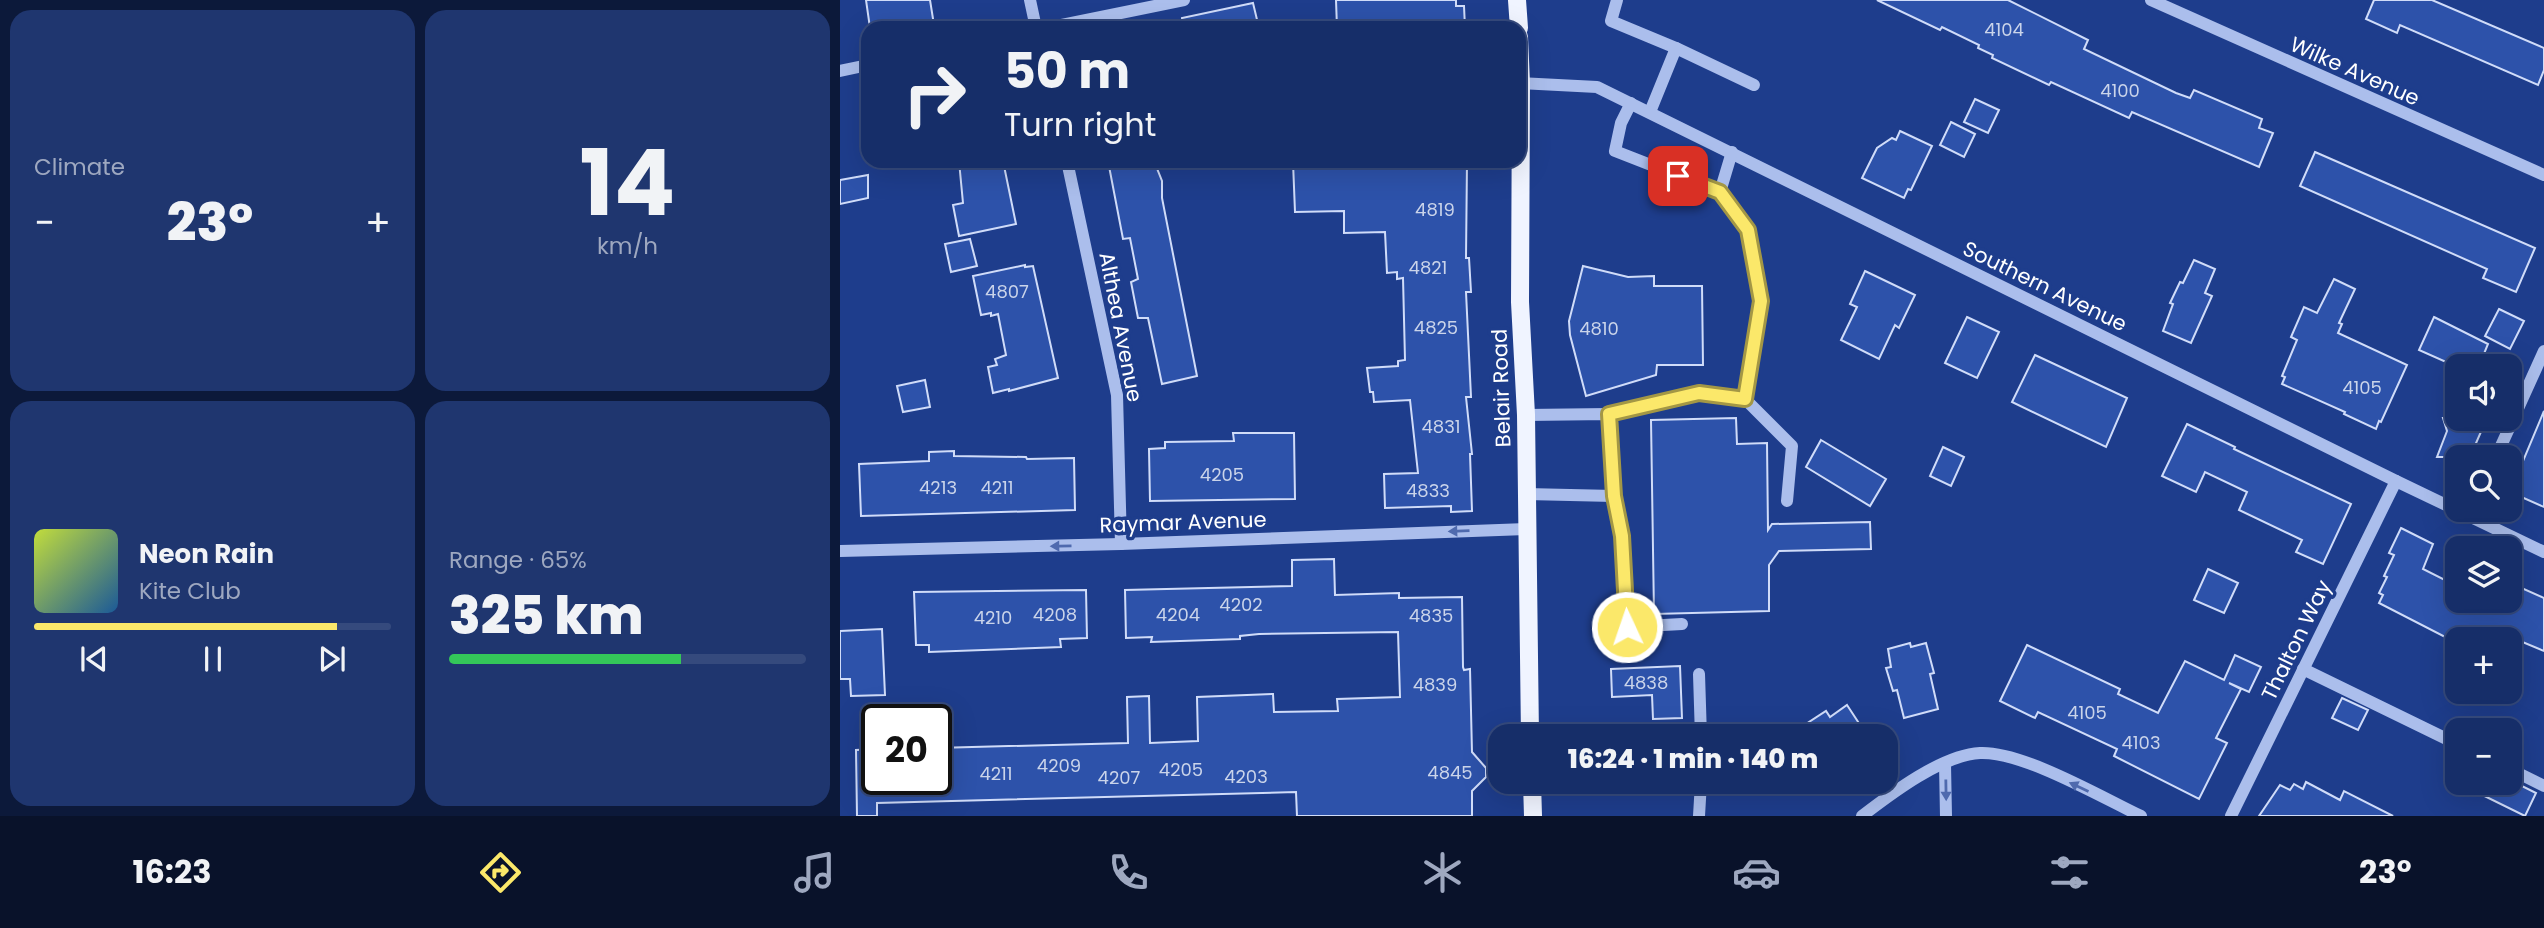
<!DOCTYPE html>
<meta charset="utf-8">
<style>
:root{--surface:#162e69;--page:#1f366f;--text:#f1f3f6;--muted:#9ea8c0;--line:#354a7d;--accent:#fbe86a}
body{margin:0;font-family:Poppins,sans-serif;background:var(--page);color:var(--text);height:100vh;display:flex;flex-direction:column;font-size:26px;white-space:nowrap}
*{box-sizing:border-box;margin:0}
p{font-size:23px;color:var(--muted)}
.icon{flex:none;width:38px;height:38px;fill:none;stroke:currentColor;stroke-width:2;stroke-linecap:round;stroke-linejoin:round}
.map{position:relative;flex:1;overflow:hidden}
.panel{display:flex;flex-direction:column;gap:10px;padding:10px;background:#0c193a;width:840px}
.panel>*{flex:none}
.guide{position:absolute;left:21px;top:21px;width:665px;height:147px;border-radius:21px;box-shadow:0 7px 28px #0002,0 0 0 2px var(--line);background:#162e69;color:var(--text);overflow:hidden}
.tools{position:absolute;left:1605px;top:354px;display:grid;gap:14px}
.tools a{display:grid;place-items:center;width:77px;height:77px;border-radius:14px;background:var(--surface);box-shadow:0 7px 28px #0002,0 0 0 2px var(--line);font-size:35px}
.speed{position:absolute;left:21px;top:704px;display:flex;gap:14px;font-size:35px;font-weight:700;text-align:center}
.speed>*{display:grid;place-content:center;width:91px;height:91px;border-radius:50%;background:var(--surface);box-shadow:0 7px 28px #0002,0 0 0 2px var(--line);line-height:1}
.speed .limit{border:4px solid #111;border-radius:10px;background:#fff;color:#111}
.pin{position:absolute;display:grid;place-items:center;width:60px;height:60px;color:#fff;margin:-30px;border-radius:14px;box-shadow:0 4px 10px #0006}
.me{position:absolute;width:77px;margin:-38px;rotate:357deg;stroke-linejoin:round;filter:drop-shadow(0 0 5px #0008)}
.turn{display:flex;align-items:center;gap:24px;height:147px;padding:0 28px;font-size:32px}
.turn .icon{width:91px;height:91px;stroke-width:2.5}
.turn b{display:block;font-size:49px;line-height:60px}
.big{font-size:52px;font-weight:800;line-height:1.1}
.panel .widget{flex:1;display:flex;flex-direction:column;justify-content:center;gap:10px;min-width:0;padding:0 24px;border-radius:21px;background:var(--page)}
.panel .dial{align-items:center;gap:0}
.dial b{font-size:91px;line-height:1}
.song{display:flex;align-items:center;gap:21px}
.cover{width:84px;height:84px;border-radius:10px;background:linear-gradient(135deg,hsl(70 70% 55%),hsl(210 70% 35%))}
.played{height:7px;border-radius:4px;background:linear-gradient(90deg,var(--accent) 85%,var(--line) 85%)}
.keys{display:flex;justify-content:space-around;direction:ltr}
.heat{display:flex;justify-content:space-between;align-items:center;font-size:38px;direction:ltr}
.charge{height:10px;border-radius:5px;background:linear-gradient(90deg,#34c759 65%,var(--line) 0)}
.panel .tiles{flex:1;display:grid;gap:10px;grid-template-columns:repeat(2,1fr)}
.trip{position:absolute;left:648px;top:724px;width:410px;height:70px;border-radius:21px;background:var(--surface);box-shadow:0 7px 28px #0002,0 0 0 2px var(--line);font-weight:800;line-height:70px;text-align:center}
.menu{display:flex;height:112px;justify-content:space-around;align-items:center;background:#09122a;color:var(--muted)}
.menu .icon{width:49px;height:49px}
.menu .selected{color:var(--accent)}
.menu b{font-size:32px;color:var(--text)}
main{display:flex;flex:1;min-height:0}
.map>svg:first-child{display:block}
.building{fill:#2d52aa;stroke:#d0dcf9;stroke-width:2}
.lines{fill:none;stroke-linecap:round;stroke-linejoin:round}
.minor{stroke:#abbeec;stroke-width:12}
.major{stroke:#f0f4ff;stroke-width:18}
.oneway{fill:#4f6aae}
.route-casing{stroke:#a39745;stroke-width:18}
.route{stroke:#fbe86a;stroke-width:12}
.labels{text-anchor:middle;dominant-baseline:central;stroke-width:7;stroke-linejoin:round;paint-order:stroke}
.number-label{font-size:18px;fill:#cad4ea}
.street-label{font-size:21px;fill:#fff;stroke:#1e3d8c}
</style>
<main>
<section class="panel">
<div class="tiles">
<div class="widget"><p>Climate</p>
<div class="heat"><a>−</a><b class="big">23°</b><a>+</a></div>
</div>
<div class="widget dial"><b>14</b><p>km/h</p></div>
<div class="widget">
<div class="song"><i class="cover"></i><div><b>Neon Rain</b><p>Kite Club</p></div></div>
<div class="played"></div>
<div class="keys"><svg class="icon" aria-label="previous" viewBox="0 0 24 24"><path d="M18 5L8 12l10 7zM5 5v14"/></svg><svg class="icon" aria-label="pause" viewBox="0 0 24 24"><path d="M8 5v14M16 5v14"/></svg><svg class="icon" aria-label="next" viewBox="0 0 24 24"><path d="M6 5l10 7-10 7zM19 5v14"/></svg></div>
</div>
<div class="widget"><p>Range · 65%</p><b class="big">325 km</b><div class="charge"></div></div>
</div>
</section>
<div class="map">
<svg width="1704" height="816" viewBox="0 0 1704 816">
<rect width="100%" height="100%" fill="#1e3d8c"/>
<g class="building">
<path d="M26 0H90L94 25 87 28H64L63 24 30 28Z"/>
<path d="M496 0H616V6H624L625 28H497Z"/>
<path d="M1037 0H1168L1248 40 1244 49 1336 93 1350 98 1354 90 1422 119 1419 128 1433 133 1419 167 1292 112 1289 118 1211 82 1209 85 1152 58 1153 55 1138 48 1139 45 1102 27 1100 30Z"/>
<path d="M1534 0H1592L1704 48V70L1698 85 1560 25 1557 33 1526 19Z"/>
<path d="M413 3 419 28H343L342 18Z"/>
<path d="M1135 99 1159 110 1148 133 1124 122Z"/>
<path d="M1111 122 1135 134 1124 157 1100 145Z"/>
<path d="M1060 131 1092 146 1071 190 1068 189 1064 198 1022 178 1037 148 1052 138 1056 140Z"/>
<path d="M1475 152 1695 248 1676 292 1643 278 1647 269 1460 186Z"/>
<path d="M119 161H163L176 224 119 236 113 205 123 203Z"/>
<path d="M268 161H314L322 181V198L357 376 322 384 308 318H298L291 282 298 279 290 238 283 239Z"/>
<path d="M499 161H627L626 258H629L631 292H626L631 397H626L632 454H630L632 511 611 512V506L545 508 544 474 578 473 570 400 534 402 533 392H530L527 368 558 366V361L565 360 563 278 557 279V272L547 273 545 232 504 233V211L455 212 453 162Z"/>
<path d="M28 175V198L0 204V180Z"/>
<path d="M130 239 137 266 111 272 105 244Z"/>
<path d="M1354 260 1375 269 1365 293 1372 296 1351 343 1323 331 1333 304 1330 303 1340 282 1343 283Z"/>
<path d="M185 265V267L193 266 218 378 169 391V389L153 393 148 367 157 365 155 359 166 355 158 314 151 316V313L141 315 133 276Z"/>
<path d="M743 266 788 277 814 276V286H862L863 365H817L816 375 746 396 730 335 729 321Z"/>
<path d="M1025 271 1075 295 1059 328 1055 325 1039 359 1001 340 1017 307 1010 304Z"/>
<path d="M1494 279 1515 289 1499 323 1502 324 1498 333 1567 365 1541 422 1539 421 1536 429 1504 414 1505 412 1442 384 1445 377 1442 376 1457 340 1451 337 1464 307 1477 313Z"/>
<path d="M1659 309 1684 321 1670 349 1645 336Z"/>
<path d="M1127 317 1159 332 1137 378 1105 363Z"/>
<path d="M1594 317 1648 344 1639 366H1615L1579 350Z"/>
<path d="M1195 355 1287 398 1266 447 1172 402Z"/>
<path d="M85 380 90 407 63 412 57 386Z"/>
<path d="M1704 411V507L1670 492Z"/>
<path d="M896 418 897 444 927 443 928 530 932 524 1030 522 1031 549 939 551 929 565V611L814 614 811 420Z"/>
<path d="M1603 418H1647L1630 457H1597L1607 431Z"/>
<path d="M1347 424 1395 447 1394 449 1511 504 1483 564 1456 552 1462 540 1399 510 1407 492 1365 472 1356 492 1322 476Z"/>
<path d="M393 433H454L455 499 310 501 309 449 325 448V442L394 441Z"/>
<path d="M981 440 1046 479 1030 506 966 467Z"/>
<path d="M1103 447 1124 457 1111 486 1090 476Z"/>
<path d="M114 451V456L186 457 187 459 234 458 235 510 21 516 19 464 89 461V452Z"/>
<path d="M1561 528 1593 544 1583 569 1617 586V600H1659L1667 604 1675 585 1704 598V651L1673 638 1609 639 1539 603 1543 595 1539 593 1547 577 1544 576 1554 555 1549 553Z"/>
<path d="M494 559 495 595 559 593V598L622 597 623 667 624 670 630 669 632 752 646 768V777L632 791V816H457L456 792 37 803V816H17L16 750 37 749V779H96V748L288 743 287 697 309 696 310 743 358 741 357 697 433 694 434 712 498 711 497 699 560 697 558 632 419 634 400 636V639L311 642 312 637 286 638 285 590 452 586V560Z"/>
<path d="M1368 569 1398 583 1384 613 1354 600Z"/>
<path d="M246 590 247 638 220 639 221 647 89 652V645H76L74 592Z"/>
<path d="M42 629 45 695 11 696 10 679H0V631Z"/>
<path d="M1070 643 1071 647 1086 643 1094 673 1090 674 1098 709 1064 718 1057 690 1053 691 1046 668 1051 667 1048 649Z"/>
<path d="M1187 645 1280 689 1278 694 1318 713 1345 661 1384 680 1395 655 1421 667 1409 692 1389 683 1401 689 1376 738 1387 743 1359 799 1274 756 1277 749 1198 712 1195 718 1160 701Z"/>
<path d="M840 666 842 718 813 719 812 695 772 697 771 669Z"/>
<path d="M1502 698 1528 710 1518 730 1492 718Z"/>
<path d="M1007 705 1028 737H946L986 711 990 717Z"/>
<path d="M1466 782 1500 800 1504 791 1553 816H1419L1440 785 1450 790 1454 784 1463 789Z"/>
<path d="M1616 782H1674L1696 793 1685 816Z"/>
</g>
<g class="lines">
<g class="minor">
<path d="M190 0 196 28"/>
<path d="M777 0 771 21 836 48 810 112"/>
<path d="M1311 0 1704 175"/>
<path d="M207 28 344 0"/>
<path d="M836 48 914 85"/>
<path d="M0 71 28 65"/>
<path d="M681 83 757 87 1556 481 1704 552"/>
<path d="M791 103 781 123 775 151 880 192 908 230 921 301 905 399"/>
<path d="M227 161 277 395 281 544"/>
<path d="M880 192 892 152"/>
<path d="M769 414 859 393 905 399 952 446 947 501"/>
<path d="M686 415 769 414 774 496 686 494"/>
<path d="M1656 457 1704 351"/>
<path d="M774 496 782 536 787 627 842 624"/>
<path d="M0 551 281 544 688 529"/>
<path d="M1463 669 1617 744"/>
<path d="M859 674 861 737"/>
<path d="M1105 764 1106 816"/>
<path d="M1670 769 1704 786"/>
<path d="M859 816 861 782"/>
<path d="M1022 816C1052 793 1102 755 1140 753 1182 751 1261 797 1301 816"/>
<path d="M1391 816 1556 481"/>
</g>
<g class="major">
<path d="M677 0 679 28"/>
<path d="M679 37 681 83 680 302 686 415 690 737"/>
<path d="M692 782 693 816"/>
</g>
</g>
<defs><path id="oneway-solid" d="M-6-.8H1V-3.2L6.5 0L1 3.2V.8H-6Z" transform="scale(1.75)"/></defs>
<g class="oneway">
<use href="#oneway-solid" transform="translate(619 531) rotate(178)"/>
<use href="#oneway-solid" transform="translate(221 546) rotate(179)"/>
<use href="#oneway-solid" transform="translate(1239 787) rotate(-155)"/>
<use href="#oneway-solid" transform="translate(1106 790) rotate(89)"/>
</g>
<g class="lines">
<g class="route-casing">
<path id="route" d="M787 627 782 536 774 496 769 414 859 393 905 399 921 301 908 230 880 192 838 176"/>
</g>
<use href="#route" class="route"/>
</g>
<g class="labels">
<g class="number-label">
<text x="1164" y="29">4104</text>
<text x="1280" y="90">4100</text>
<text x="595" y="209">4819</text>
<text x="588" y="267">4821</text>
<text x="167" y="291">4807</text>
<text x="596" y="327">4825</text>
<text x="759" y="328">4810</text>
<text x="1522" y="387">4105</text>
<text x="601" y="426">4831</text>
<text x="382" y="474">4205</text>
<text x="98" y="487">4213</text>
<text x="157" y="487">4211</text>
<text x="588" y="490">4833</text>
<text x="401" y="604">4202</text>
<text x="215" y="614">4208</text>
<text x="338" y="614">4204</text>
<text x="591" y="615">4835</text>
<text x="153" y="617">4210</text>
<text x="806" y="682">4838</text>
<text x="595" y="684">4839</text>
<text x="1247" y="712">4105</text>
<text x="1301" y="742">4103</text>
<text x="219" y="765">4209</text>
<text x="341" y="769">4205</text>
<text x="610" y="772">4845</text>
<text x="156" y="773">4211</text>
<text x="406" y="776">4203</text>
<text x="279" y="777">4207</text>
</g>
<g class="street-label">
<text transform="translate(1515 71) rotate(24)">Wilke Avenue</text>
<text transform="translate(1205 286) rotate(26)">Southern Avenue</text>
<text transform="translate(281 327) rotate(79)">Althea Avenue</text>
<text transform="translate(661 388) rotate(-92)">Belair Road</text>
<text transform="translate(343 522) rotate(-2)">Raymar Avenue</text>
<text transform="translate(1456 640) rotate(-64)">Thalton Way</text>
</g>
</g>
</svg>
<div class="tools">
<a><svg class="icon" aria-label="sound" viewBox="0 0 24 24"><path d="M4 9h4l5-4v14l-5-4H4zM17 9q2 3 0 6"/></svg></a>
<a><svg class="icon" aria-label="search" viewBox="0 0 24 24"><circle cx="10" cy="10" r="6"/><path d="M15 15l6 6"/></svg></a>
<a><svg class="icon" aria-label="layers" viewBox="0 0 24 24"><path d="M12 4l9 5-9 5-9-5zM3 14l9 5 9-5"/></svg></a>
<a>+</a>
<a>−</a>
</div>
<div class="speed"><div class="limit">20</div></div>
<div class="pin" style="left:838px;top:176px;background:#d93025"><svg class="icon" aria-label="arrive" viewBox="0 0 24 24"><path d="M6 21V4h12l-3 4 3 4H6"/></svg></div>
<svg class="me" style="left:787px;top:627px" viewBox="-20 -20 40 40"><circle r="17" fill="#fbe86a" stroke="#fff" stroke-width="3"/><path d="M0-11L8 9 0 5-8 9z" fill="#fff"/></svg>
<div class="trip">16:24 · 1 min · 140 m</div>
<div class="guide">
<div class="turn"><svg class="icon" aria-label="right" viewBox="0 0 24 24"><path d="M7 20v-9h11M14 6l5 5-5 5"/></svg><div><b>50 m</b>Turn right</div></div>
</div>
</div>
</main>
<nav class="menu">
<b>16:23</b>
<svg class="icon selected" aria-label="directions" viewBox="0 0 24 24"><path d="M12 3l9 9-9 9-9-9zM9 14v-3h6M13 9l2 2-2 2"/></svg>
<svg class="icon" aria-label="music" viewBox="0 0 24 24"><path d="M9 18V5l10-2v13"/><circle cx="6" cy="18" r="3"/><circle cx="16" cy="16" r="3"/></svg>
<svg class="icon" aria-label="phone" viewBox="0 0 24 24"><path d="M5 4h4l2 5-3 2q2 4 5 5l2-3 5 2v4C11 20 4 13 5 4z"/></svg>
<svg class="icon" aria-label="climate" viewBox="0 0 24 24"><path d="M12 3v18M4 7l16 10M4 17L20 7"/></svg>
<svg class="icon" aria-label="car" viewBox="0 0 24 24"><path d="M5 17H2v-5l4-1 3-4h7l3 4 3 1v5h-3M9 17h6M6 11h13"/><circle cx="7" cy="17" r="2"/><circle cx="17" cy="17" r="2"/></svg>
<svg class="icon" aria-label="filters" viewBox="0 0 24 24"><path d="M4 7h16M4 17h16"/><circle cx="9" cy="7" r="2"/><circle cx="15" cy="17" r="2"/></svg>
<b>23°</b>
</nav>
